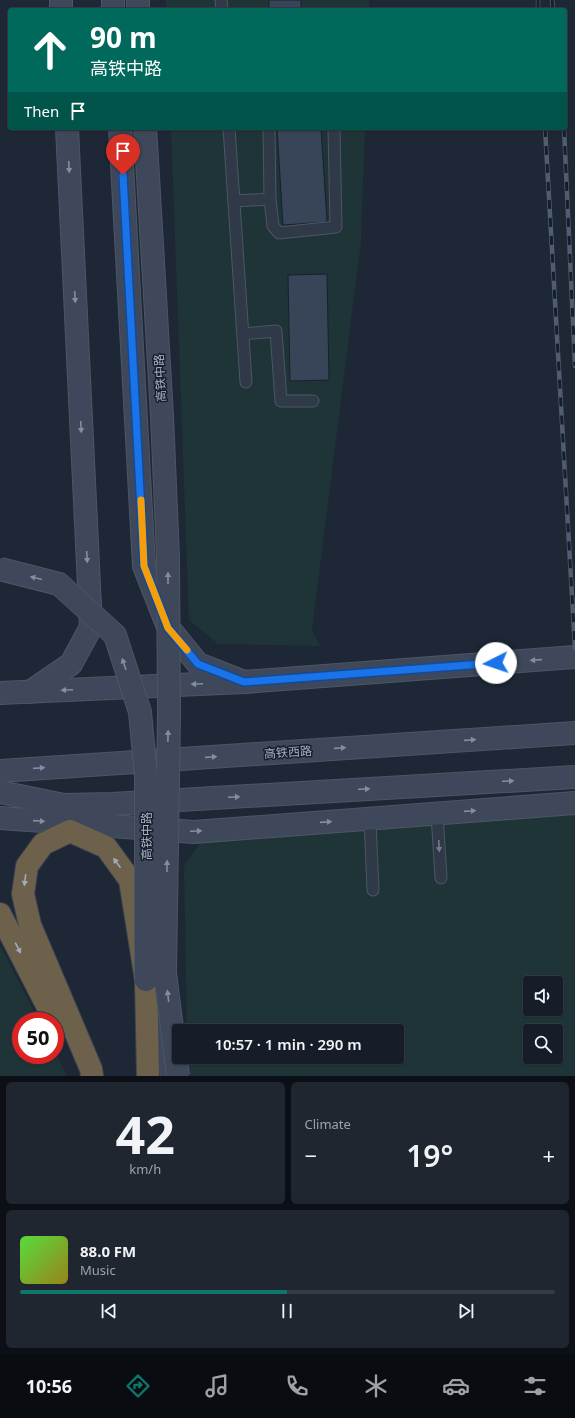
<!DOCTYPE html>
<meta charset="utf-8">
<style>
:root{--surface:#161d28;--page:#1f2630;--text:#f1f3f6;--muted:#9ea2a8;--line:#353b45;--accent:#0f766e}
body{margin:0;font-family:"Noto Sans","Noto Sans SC",sans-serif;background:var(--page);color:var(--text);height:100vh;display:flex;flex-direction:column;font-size:15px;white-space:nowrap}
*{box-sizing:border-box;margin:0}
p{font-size:13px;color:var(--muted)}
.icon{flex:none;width:22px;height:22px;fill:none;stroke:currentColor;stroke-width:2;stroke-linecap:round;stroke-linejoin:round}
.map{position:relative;height:1076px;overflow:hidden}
.sheet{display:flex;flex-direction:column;gap:6px;padding:6px;background:#0c1016;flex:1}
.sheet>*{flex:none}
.hud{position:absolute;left:8px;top:8px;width:559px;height:122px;border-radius:4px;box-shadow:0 1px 3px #0004,0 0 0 1px var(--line);background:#00695c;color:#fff;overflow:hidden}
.buttons{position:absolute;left:523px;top:976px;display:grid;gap:8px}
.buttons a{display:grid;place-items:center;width:40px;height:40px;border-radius:4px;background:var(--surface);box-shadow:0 1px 3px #0004,0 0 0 1px var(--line);font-size:20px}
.speed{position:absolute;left:12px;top:1012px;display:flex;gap:8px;font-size:20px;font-weight:700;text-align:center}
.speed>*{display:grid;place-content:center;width:52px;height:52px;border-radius:50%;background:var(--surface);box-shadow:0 1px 3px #0004,0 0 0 1px var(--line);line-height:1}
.speed .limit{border:6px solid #d22;background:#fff;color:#111}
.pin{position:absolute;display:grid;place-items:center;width:34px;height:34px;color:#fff;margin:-41px -17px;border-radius:50% 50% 50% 0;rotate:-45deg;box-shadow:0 0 4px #0007}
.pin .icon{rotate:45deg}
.me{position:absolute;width:44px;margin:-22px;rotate:266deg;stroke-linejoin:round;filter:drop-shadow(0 0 3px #0008)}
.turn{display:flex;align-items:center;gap:14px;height:84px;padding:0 16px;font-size:18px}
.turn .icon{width:52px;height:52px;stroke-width:2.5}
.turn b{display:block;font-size:28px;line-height:34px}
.then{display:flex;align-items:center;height:38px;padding:0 16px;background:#0003;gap:8px;font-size:15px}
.big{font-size:30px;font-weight:600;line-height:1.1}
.sheet .tile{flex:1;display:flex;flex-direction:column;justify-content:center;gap:6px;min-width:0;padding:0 14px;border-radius:6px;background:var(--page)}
.sheet .dial{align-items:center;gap:0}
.dial b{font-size:52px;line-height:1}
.song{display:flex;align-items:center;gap:12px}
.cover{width:48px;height:48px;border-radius:6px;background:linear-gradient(135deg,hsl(110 70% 55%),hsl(50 70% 35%))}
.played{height:4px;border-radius:2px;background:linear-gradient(90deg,var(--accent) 50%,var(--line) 50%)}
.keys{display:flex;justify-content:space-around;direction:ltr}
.heat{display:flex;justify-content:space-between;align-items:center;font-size:22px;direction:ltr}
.sheet .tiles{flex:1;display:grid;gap:6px;grid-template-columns:1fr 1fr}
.tile:last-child{grid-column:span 2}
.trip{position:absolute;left:172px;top:1024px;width:232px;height:40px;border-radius:4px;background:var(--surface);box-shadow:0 1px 3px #0004,0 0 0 1px var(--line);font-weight:600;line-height:40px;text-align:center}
.dock{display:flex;height:64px;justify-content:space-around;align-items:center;background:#090c10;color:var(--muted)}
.dock .icon{width:28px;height:28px}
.dock .current{color:var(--accent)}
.dock b{font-size:18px;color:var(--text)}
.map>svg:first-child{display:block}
.green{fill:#1f3437;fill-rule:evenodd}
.building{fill:#384558;stroke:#18202d}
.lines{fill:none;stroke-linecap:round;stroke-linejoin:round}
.lane-casing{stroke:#4d5665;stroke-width:13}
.secondary-casing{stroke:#4d5665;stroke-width:24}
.highway-casing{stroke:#3b4351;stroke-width:24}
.lane{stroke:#303947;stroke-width:11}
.secondary{stroke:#3e485a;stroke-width:22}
.highway{stroke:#6e614c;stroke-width:22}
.rail-casing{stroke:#515d6f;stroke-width:4.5}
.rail{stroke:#161e2b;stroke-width:3;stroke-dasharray:9;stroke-linecap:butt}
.secondary-bridge-casing{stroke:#4d5665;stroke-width:24;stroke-linecap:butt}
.secondary-bridge{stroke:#3e485a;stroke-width:22}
.oneway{fill:#848ea0}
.oneway2{fill:#737c8c}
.oneway3{fill:#a3abb9}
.route-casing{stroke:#114b97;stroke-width:10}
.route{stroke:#1a73e8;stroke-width:7}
.slow{stroke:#f59e0b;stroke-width:7}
.labels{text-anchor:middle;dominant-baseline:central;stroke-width:3;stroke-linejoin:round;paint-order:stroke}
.street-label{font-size:12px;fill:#a9b3c5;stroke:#161e2b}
</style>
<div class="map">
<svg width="575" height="1076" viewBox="0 0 575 1076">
<rect width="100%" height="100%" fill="#1d2736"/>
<g class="green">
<rect x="166" y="0" width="203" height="10"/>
<path d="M171 128H365L361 241 312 630 320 646 218 644 189 620Z"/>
<path d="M575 813V1076H190L188 1057H397V1031H187L184 866 201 842ZM530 983H556V1009H530ZM530 1031H556V1057H530Z"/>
<path d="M0 945 39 1021H21V1055H55V1052L67 1076H0Z"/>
</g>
<g class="building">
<rect x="269" y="0" width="32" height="10"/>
<path d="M277 128H321L327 222 283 225Z"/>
<path d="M327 274 329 380 290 381 288 275Z"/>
</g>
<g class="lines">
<g class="lane-casing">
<g id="lane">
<path d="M221 0 222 10"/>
<path d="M229 128 246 382"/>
<path d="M269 128 270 199 273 226 279 233 336 227 334 128"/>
<path d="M234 201 270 199"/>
<path d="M243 334 276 331 281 401H313"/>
<path d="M437 814 441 878"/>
<path d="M370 819 373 890"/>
</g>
</g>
<g class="secondary-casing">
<g id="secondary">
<path d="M61 0V10"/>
<path d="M113 0V10"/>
<path d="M138 0V10"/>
<path d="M120 128 144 566 168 627 198 664 244 682"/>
<path d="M145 128 147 160"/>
<path d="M30 692 71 664 91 627 67 128"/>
<path d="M0 693 244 682 575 657"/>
<path d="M0 771 575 733"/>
<path d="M0 792 64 805 112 804 575 777"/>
<path d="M0 818 194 832 575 803"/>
<path d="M150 994 170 1069"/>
</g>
</g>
<g class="highway-casing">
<g id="highway">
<path d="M0 914 54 1019"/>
<path d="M92 1076 91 1069 30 925 23 894 27 866 43 844 70 831 106 847 130 880 146 980 148 1076"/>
</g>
</g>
<use href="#lane" class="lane"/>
<use href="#secondary" class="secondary"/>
<use href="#highway" class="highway"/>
<g class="rail-casing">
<g id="rail">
<path d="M538 0V10"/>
<path d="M552 0 553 10"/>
<path d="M545 128 575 648"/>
<path d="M564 128 575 366"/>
</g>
</g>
<use href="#rail" class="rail"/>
<g class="secondary-bridge-casing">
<g id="secondary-bridge">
<path d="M147 160 162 416 168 557 169 715 165 973 178 1076"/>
<path d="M0 569 59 584 115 635 140 712 146 776V980"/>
</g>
</g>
<use href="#secondary-bridge" class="secondary-bridge"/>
</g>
<defs><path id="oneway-solid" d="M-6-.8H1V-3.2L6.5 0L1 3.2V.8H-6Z"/></defs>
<g class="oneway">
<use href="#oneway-solid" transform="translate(69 167) rotate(87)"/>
<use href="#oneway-solid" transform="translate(75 297) rotate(87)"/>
<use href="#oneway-solid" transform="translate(81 427) rotate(87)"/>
<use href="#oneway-solid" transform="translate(87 557) rotate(87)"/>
<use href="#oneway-solid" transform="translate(36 578) rotate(-166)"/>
<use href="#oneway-solid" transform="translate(168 578) rotate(-90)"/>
<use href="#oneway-solid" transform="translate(536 660) rotate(176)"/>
<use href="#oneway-solid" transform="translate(124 664) rotate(-108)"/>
<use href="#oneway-solid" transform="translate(197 684) rotate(178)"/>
<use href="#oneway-solid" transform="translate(67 690) rotate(178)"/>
<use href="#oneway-solid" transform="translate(168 736) rotate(-89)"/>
<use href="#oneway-solid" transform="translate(470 740) rotate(-4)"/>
<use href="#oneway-solid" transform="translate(340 748) rotate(-4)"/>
<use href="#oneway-solid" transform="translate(211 757) rotate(-4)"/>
<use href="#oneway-solid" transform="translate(39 768) rotate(-4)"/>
<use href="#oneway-solid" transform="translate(508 781) rotate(-3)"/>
<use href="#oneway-solid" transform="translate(364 789) rotate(-3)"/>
<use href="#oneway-solid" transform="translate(234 797) rotate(-3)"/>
<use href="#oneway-solid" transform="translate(470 811) rotate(-4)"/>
<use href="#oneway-solid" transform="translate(39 821) rotate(4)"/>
<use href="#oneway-solid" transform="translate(326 822) rotate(-4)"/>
<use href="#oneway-solid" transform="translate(196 831) rotate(-2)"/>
<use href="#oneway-solid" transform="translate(167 866) rotate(-89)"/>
<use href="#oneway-solid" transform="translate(168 996) rotate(-97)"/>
</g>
<use class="oneway2" href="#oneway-solid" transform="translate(439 846) rotate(87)"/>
<g class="oneway3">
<use href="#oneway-solid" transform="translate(117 863) rotate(-126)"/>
<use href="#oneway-solid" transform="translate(25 880) rotate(97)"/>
<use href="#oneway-solid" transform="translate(18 948) rotate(63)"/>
</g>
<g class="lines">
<g class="route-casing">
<path id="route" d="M123 175 144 566 168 628 198 664 244 682 496 663"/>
</g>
<use href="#route" class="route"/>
<path class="slow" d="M141 500 144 566 168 628 187 650"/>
</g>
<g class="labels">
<g class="street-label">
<text transform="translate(160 378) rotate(-93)">高铁中路</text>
<text transform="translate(288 752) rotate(-4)">高铁西路</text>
<text transform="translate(146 836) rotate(-90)">高铁中路</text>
</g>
</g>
</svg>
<div class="buttons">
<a><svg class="icon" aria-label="sound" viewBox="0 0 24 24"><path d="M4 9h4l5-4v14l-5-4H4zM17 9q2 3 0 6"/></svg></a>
<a><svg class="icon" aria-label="search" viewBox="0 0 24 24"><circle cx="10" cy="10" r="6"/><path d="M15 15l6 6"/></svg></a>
</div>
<div class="speed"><div class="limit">50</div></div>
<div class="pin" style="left:123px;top:175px;background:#d93025"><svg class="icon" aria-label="arrive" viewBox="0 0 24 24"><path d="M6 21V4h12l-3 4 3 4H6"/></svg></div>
<svg class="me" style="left:496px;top:663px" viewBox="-20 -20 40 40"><circle r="19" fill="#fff"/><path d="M0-13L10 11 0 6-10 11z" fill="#1a73e8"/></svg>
<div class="trip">10:57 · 1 min · 290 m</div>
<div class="hud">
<div class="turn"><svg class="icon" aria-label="ahead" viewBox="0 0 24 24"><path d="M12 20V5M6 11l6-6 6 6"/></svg><div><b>90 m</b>高铁中路</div></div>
<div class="then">Then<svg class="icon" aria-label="arrive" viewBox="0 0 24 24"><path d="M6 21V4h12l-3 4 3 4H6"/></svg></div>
</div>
</div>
<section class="sheet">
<div class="tiles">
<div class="tile dial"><b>42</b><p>km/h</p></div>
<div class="tile"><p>Climate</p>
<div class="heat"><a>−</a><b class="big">19°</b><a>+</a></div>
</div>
<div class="tile">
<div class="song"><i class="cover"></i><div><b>88.0 FM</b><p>Music</p></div></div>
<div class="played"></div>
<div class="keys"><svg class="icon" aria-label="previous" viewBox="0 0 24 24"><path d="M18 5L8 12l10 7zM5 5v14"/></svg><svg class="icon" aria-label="pause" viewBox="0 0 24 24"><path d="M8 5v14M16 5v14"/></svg><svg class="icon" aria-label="next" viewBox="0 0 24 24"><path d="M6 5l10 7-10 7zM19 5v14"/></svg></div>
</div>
</div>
</section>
<nav class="dock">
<b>10:56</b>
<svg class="icon current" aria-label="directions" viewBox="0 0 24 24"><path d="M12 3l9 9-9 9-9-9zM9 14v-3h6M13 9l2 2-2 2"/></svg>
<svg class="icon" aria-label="music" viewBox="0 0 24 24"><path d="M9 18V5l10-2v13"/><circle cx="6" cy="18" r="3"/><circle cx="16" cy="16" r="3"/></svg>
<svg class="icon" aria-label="phone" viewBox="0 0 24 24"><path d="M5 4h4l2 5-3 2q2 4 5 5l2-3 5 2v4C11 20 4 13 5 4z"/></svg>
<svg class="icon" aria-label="climate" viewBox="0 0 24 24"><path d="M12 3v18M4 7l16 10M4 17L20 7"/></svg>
<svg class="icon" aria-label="car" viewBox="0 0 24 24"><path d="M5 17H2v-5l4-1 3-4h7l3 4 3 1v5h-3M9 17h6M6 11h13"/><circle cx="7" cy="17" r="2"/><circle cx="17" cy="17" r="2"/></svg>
<svg class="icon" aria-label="filters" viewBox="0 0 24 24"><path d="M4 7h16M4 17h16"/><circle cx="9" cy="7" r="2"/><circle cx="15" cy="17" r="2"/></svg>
</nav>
